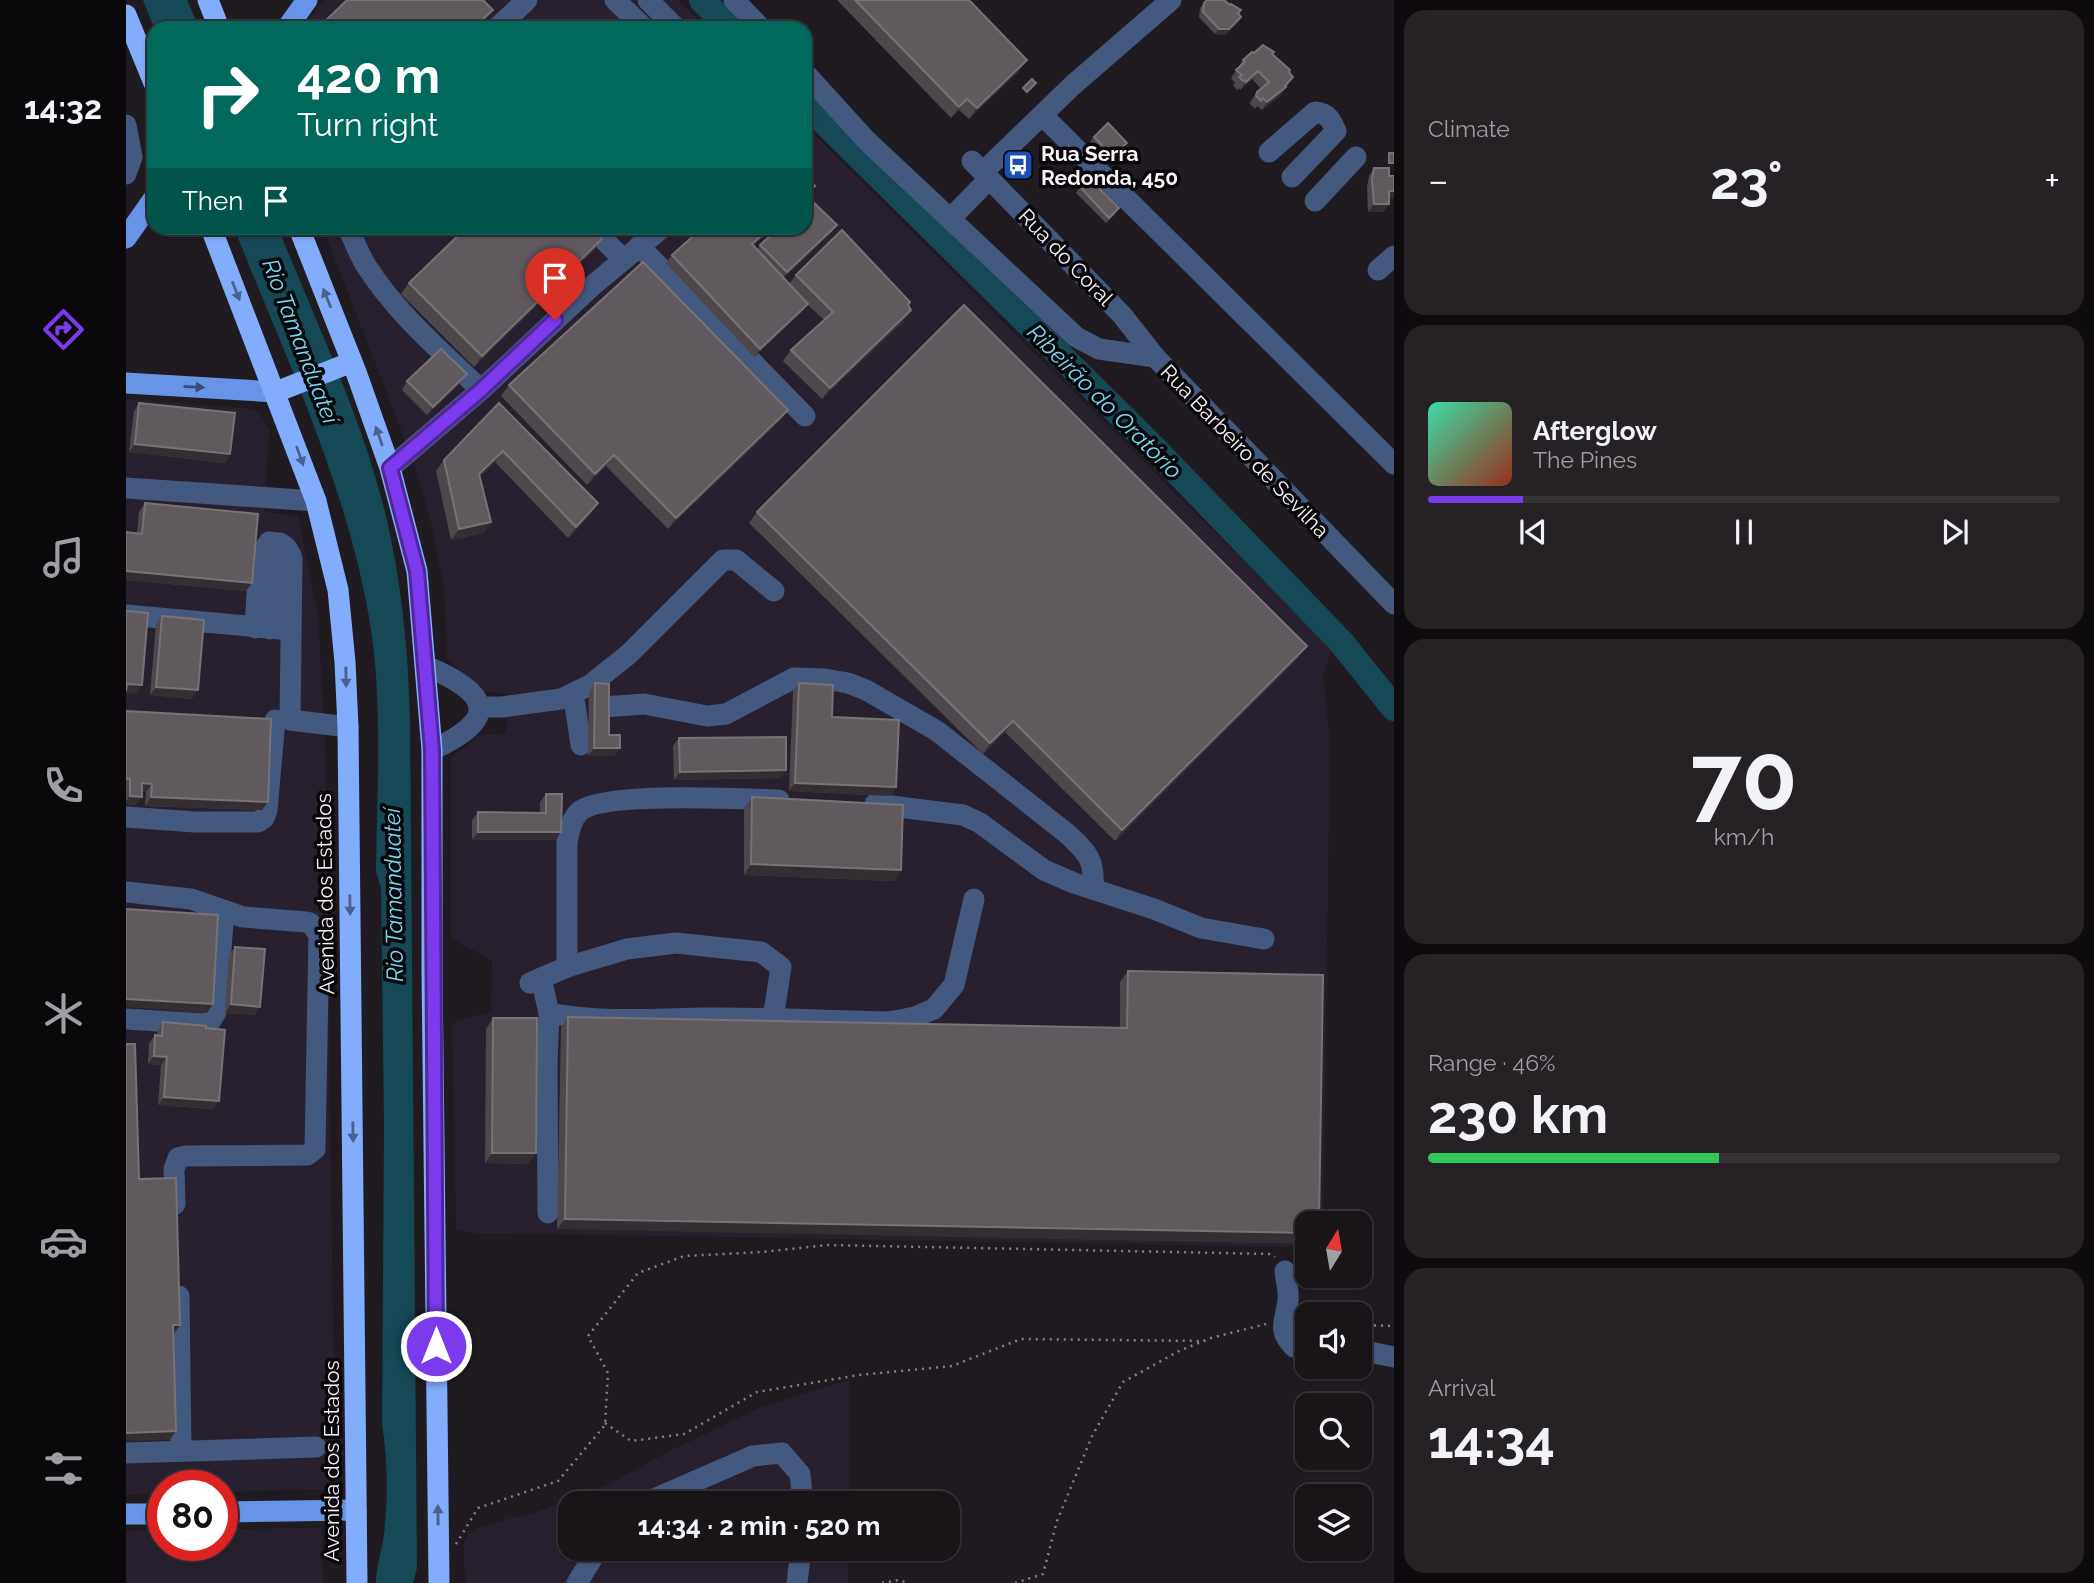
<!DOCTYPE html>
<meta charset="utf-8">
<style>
:root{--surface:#181418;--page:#252125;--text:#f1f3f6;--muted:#9f9ea2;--line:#363337;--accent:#7c3aed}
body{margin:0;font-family:Raleway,sans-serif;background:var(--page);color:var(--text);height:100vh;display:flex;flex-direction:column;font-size:26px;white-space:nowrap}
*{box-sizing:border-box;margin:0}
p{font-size:23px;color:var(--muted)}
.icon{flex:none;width:38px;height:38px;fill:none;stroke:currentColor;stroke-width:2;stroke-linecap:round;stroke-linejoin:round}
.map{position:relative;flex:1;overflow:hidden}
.side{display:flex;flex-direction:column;gap:10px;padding:10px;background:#0d0b0d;width:700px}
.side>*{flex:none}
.top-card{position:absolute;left:21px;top:21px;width:665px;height:214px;border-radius:21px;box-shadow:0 2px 5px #0004,0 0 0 2px var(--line);background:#00695c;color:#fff;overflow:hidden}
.needle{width:46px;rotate:11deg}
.buttons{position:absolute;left:1169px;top:1211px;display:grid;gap:14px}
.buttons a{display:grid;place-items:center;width:77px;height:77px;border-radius:14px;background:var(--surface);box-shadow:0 2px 5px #0004,0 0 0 2px var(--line);font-size:35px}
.speed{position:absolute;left:21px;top:1470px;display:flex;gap:14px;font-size:35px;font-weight:700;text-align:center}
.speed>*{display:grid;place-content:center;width:91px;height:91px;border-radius:50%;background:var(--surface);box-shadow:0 2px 5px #0004,0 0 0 2px var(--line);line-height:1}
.speed .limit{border:10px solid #d22;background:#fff;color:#111}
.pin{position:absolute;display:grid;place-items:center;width:60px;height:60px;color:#fff;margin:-72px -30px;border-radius:50% 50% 50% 0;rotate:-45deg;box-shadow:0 0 7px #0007}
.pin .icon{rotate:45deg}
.me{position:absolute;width:77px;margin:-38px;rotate:0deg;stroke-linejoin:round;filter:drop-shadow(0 0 5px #0008)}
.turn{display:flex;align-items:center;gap:24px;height:147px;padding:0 35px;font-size:32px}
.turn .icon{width:91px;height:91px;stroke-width:2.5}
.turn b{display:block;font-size:49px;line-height:60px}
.then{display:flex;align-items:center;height:66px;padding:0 35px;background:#0003;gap:14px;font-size:26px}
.big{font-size:52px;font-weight:700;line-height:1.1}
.side .card{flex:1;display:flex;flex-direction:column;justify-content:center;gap:10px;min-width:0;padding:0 24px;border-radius:21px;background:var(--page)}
.side .dial{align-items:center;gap:0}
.dial b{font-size:91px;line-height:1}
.song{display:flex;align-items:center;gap:21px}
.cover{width:84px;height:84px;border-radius:10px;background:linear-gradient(135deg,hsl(160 70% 55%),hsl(10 70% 35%))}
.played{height:7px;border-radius:4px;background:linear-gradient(90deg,var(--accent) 15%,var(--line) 15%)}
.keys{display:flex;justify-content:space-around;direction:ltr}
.heat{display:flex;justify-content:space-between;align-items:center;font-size:38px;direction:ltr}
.charge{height:10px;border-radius:5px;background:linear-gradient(90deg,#34c759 46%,var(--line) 0)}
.trip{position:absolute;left:432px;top:1491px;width:402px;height:70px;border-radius:21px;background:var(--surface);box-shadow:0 2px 5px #0004,0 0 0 2px var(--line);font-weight:700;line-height:70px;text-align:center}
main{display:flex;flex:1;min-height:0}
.menu{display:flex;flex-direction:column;width:126px;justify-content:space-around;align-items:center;background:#0a080a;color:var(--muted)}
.menu .icon{width:49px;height:49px}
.menu .on{color:var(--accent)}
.menu b{font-size:32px;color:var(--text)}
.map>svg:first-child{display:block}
.industrial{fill:#29202f}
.water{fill:#154956}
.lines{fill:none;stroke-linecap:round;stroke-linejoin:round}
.river{stroke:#154956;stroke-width:26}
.path{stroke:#868186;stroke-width:2.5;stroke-dasharray:2 5;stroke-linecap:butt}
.minor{stroke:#435980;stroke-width:21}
.major{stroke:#6794e6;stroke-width:21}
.highway{stroke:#81adfc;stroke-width:21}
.wall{fill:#4e474c}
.shaded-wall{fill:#342e33}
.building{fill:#60595e;stroke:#787276;stroke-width:2}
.oneway{fill:#4b628f}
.oneway2{fill:#384e78}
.route-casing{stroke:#51269a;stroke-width:18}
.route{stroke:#7c3aed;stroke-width:12}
.labels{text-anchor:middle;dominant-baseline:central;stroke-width:7;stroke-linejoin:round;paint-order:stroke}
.poi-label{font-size:21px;font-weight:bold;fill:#f7f3f7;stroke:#090709;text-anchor:start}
.street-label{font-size:21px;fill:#f7f3f7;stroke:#090709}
.water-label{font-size:23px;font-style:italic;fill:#77daf5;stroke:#090709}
</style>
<main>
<nav class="menu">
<b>14:32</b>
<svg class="icon on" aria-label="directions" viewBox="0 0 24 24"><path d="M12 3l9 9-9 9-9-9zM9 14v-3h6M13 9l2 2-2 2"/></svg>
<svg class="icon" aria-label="music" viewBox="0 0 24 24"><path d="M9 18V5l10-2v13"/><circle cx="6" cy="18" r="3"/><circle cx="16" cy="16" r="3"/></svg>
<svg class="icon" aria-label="phone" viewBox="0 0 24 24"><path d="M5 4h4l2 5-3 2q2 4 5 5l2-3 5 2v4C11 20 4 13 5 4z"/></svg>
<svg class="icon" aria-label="climate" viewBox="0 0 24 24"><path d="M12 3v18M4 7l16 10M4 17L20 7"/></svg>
<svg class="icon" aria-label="car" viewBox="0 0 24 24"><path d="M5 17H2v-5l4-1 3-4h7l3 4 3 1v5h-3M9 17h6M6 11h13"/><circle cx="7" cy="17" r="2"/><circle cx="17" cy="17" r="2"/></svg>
<svg class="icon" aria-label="filters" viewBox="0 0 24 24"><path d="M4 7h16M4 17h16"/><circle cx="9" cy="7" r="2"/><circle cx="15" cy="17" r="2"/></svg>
</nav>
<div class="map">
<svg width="1268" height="1583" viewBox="0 0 1268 1583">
<rect width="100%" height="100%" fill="#201b20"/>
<g class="industrial">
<path d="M198 0H552L581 28H177Z"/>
<path d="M679 125 1206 649 1197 676 1204 740 1197 1223H1181V1247L349 1233 330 1229 326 1025 331 1020 365 1012 366 960 331 942 325 934V758L353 735 380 734 384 694 353 691 321 658 318 591 307 530 289 466 197 228H679Z"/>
<path d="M0 399 127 409 136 417 143 431 138 512 172 516 192 615 199 737 209 1474 198 1489 96 1492V1486H37V1493L0 1495Z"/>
<path d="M724 1380 723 1503H444V1549H722V1583H341L338 1566V1543L342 1534 353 1527 413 1511 483 1484 542 1452 635 1407Z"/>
<path d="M196 1528 197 1583H0V1531L37 1530V1545H96V1529Z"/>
</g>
<g class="water">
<path d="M17 0H61L73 28H28Z"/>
<path d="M108 228H152C192 327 244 434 265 539 277 597 282 656 284 715L291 1568 287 1583H250C250 1566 256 1551 258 1534 262 1499 262 1460 256 1425L258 1126 255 888 250 871C251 788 257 705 244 623 221 485 159 356 108 228Z"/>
</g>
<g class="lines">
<g class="river">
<path d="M576 0 604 28"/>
<path d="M679 103 1028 448 1215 642 1268 708"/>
</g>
<g class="path">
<path d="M1234 1325 1268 1326"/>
<path d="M479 1423 505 1441 558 1434 631 1392 733 1375 826 1366 895 1339 1078 1341"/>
<path d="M330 1544 352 1508 432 1481 479 1425 482 1373 462 1336 512 1273 558 1256 636 1252 702 1245 1144 1254 1149 1257"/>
<path d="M756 1583 773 1580 782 1583"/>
<path d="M889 1583 917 1574 931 1521 966 1436 997 1382 1053 1351 1085 1338 1140 1324"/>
</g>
<g class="minor">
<path d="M489 0 518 28"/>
<path d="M522 0 550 28"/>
<path d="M608 0 635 28"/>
<path d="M371 28 401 0"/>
<path d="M679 73 741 141 950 337 973 349 1029 357 1268 604"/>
<path d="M916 115 1268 464"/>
<path d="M0 125 6 157 0 174"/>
<path d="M1143 152 1189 112C1202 113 1205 120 1210 131L1166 177"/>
<path d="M846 161 996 315 1029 357"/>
<path d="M857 172 947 85 1045 0"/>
<path d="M1189 201 1230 157"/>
<path d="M825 218 863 179"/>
<path d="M222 228C228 240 233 255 241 267 271 314 315 351 355 390"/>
<path d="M466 228 497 259"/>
<path d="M513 246 679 416"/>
<path d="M1252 270 1268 256"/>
<path d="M264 468 355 390 466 286 536 228"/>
<path d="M0 488 190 501"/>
<path d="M0 615 165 630"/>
<path d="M129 628 133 557 143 542C156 543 162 545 166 559L164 720 222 727"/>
<path d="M144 629 154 543"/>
<path d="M300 666C363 693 376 718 306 750"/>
<path d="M449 705 455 745"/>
<path d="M354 707H376L435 699 464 685 503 654 597 560H610L648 591"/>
<path d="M477 707 518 704 581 716 600 714 668 678 699 679 722 683 740 690 811 731 939 832C960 851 969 858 967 888"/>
<path d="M749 804 837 815 854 823 918 870 948 883 1028 909 1075 928 1138 939"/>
<path d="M0 817 69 822H132L138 818 141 810 149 720"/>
<path d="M0 892 65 899 117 917 180 922 184 923 193 934 189 1149 181 1155 60 1156 52 1158 48 1169 49 1204"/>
<path d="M441 967 501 949 550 943 635 952 655 967 647 1019"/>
<path d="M415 978 423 1013C475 1023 526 1019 579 1018 640 1017 702 1021 763 1022L789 1017 808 1009 828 985 848 899"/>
<path d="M404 983 441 967V842C443 832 445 819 453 812 475 791 619 799 653 800"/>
<path d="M0 1019 78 1024 84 1022 90 1012 98 911"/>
<path d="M422 1213 421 1063 423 1013"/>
<path d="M1159 1271C1160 1280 1163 1291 1162 1300 1160 1322 1150 1329 1168 1347L1181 1348"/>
<path d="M53 1296 55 1451"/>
<path d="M1234 1350 1268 1357"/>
<path d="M0 1453 190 1447"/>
<path d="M519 1503 627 1456 656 1453 674 1474 677 1503"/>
<path d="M451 1583 472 1549"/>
<path d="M671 1583 675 1549"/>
</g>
<g class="major">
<path d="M161 28 181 0"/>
<path d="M0 238 28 198"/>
<path d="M0 383 150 392"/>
<path d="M96 1512 230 1510"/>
<path d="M0 1514H37"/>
</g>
<g class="highway">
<path d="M82 0 93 28"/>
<path d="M0 15 28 83"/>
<path d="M85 228 190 501 212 590 219 662 222 727 231 1583"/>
<path d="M173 228 230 372 264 468 291 571 306 750V970L313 1583"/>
<path d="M150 392 226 362"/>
</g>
</g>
<g class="wall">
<path d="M711 0H843L893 71 843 119 833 110 825 118Z"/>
<path d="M1078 3 1104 5 1115 10 1112 13 1115 17 1112 22 1099 35 1089 34 1073 17 1074 8Z"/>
<path d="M1128 53 1146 54 1167 77 1154 96 1136 110 1131 106 1129 109 1124 104 1125 101 1131 92 1135 89 1126 79 1114 90 1113 88 1111 90 1107 85 1109 83 1105 78 1117 60Z"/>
<path d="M968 137 997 148 982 162 964 142Z"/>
<path d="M1248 168 1263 176H1268V199H1263V204L1257 212H1242L1241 187 1243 176Z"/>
<path d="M954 187 989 214 980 223 950 193Z"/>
<path d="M576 228H647L627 246 631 250 634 245 705 233 657 278 663 284 670 275 782 305 778 321 696 399 657 361 665 350 698 320 681 304 676 312 628 357 540 263 546 255Z"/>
<path d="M476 239 468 250 348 367 275 294 283 283Z"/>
<path d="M281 381 335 382 301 415 276 390Z"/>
<path d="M383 385 654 421 542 529 480 466 461 485 375 396Z"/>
<path d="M13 403 104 454 99 463 3 452 8 411Z"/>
<path d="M373 403 465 514 442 538 369 462 354 477 358 533 325 540 310 471 318 460Z"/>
<path d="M19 503 120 591 0 580V532L11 533 13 512Z"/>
<path d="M631 512 1173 657 989 841 879 732 857 754 623 523Z"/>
<path d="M36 616 66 699 24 695 30 624Z"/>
<path d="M469 683 483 735 494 748 488 756H462L463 692Z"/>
<path d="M673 683 706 717 770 787 764 796 663 791 667 691Z"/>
<path d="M0 711 136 810 19 806 20 792H16V797L10 805 0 804Z"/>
<path d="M553 738 660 770 654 778 548 780 547 746Z"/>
<path d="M420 794 430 840H346V820L352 812 414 813V802Z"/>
<path d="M626 797 768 881 618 875V808Z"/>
<path d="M109 947 129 1015 99 1013 103 955Z"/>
<path d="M1002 971 1197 975 431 1229 435 1028 442 1017 994 1028V982Z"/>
<path d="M367 1018 410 1153 402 1164 359 1163 360 1029Z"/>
<path d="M37 1022 87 1109 32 1105 35 1065 22 1064 23 1043 29 1035H31L32 1031Z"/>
</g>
<g class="shaded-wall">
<path d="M367 10 359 21 351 28H347Z"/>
<path d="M1115 17 1112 22 1099 35 1089 34 1093 29Z"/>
<path d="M901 60 893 71 843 119 851 108Z"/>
<path d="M1132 71 1126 79 1114 90 1120 82Z"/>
<path d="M1167 77 1154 96 1136 110 1141 102Z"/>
<path d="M841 99 833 110 825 118 833 107Z"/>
<path d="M1001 143 997 148 982 162 986 156Z"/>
<path d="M1263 191H1268V199H1257Z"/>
<path d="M1248 204H1263L1257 212H1242Z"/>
<path d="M711 225 705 233 656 280 661 272Z"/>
<path d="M644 228H647L620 253 626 244Z"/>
<path d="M476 239 468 250 348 367 356 356Z"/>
<path d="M682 304 676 312 628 357 634 349Z"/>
<path d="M785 310 778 321 696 399 704 388Z"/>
<path d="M341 374 335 382 301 415 307 407Z"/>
<path d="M662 410 654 421 542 529 550 518Z"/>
<path d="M9 444 104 454 99 463 3 452Z"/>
<path d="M377 451 369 462 346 485 353 474Z"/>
<path d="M488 455 480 466 461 485 469 474Z"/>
<path d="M472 503 465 514 442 538 450 527Z"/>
<path d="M365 522 358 533 325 540 333 529Z"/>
<path d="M0 571 126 583 120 591 0 580Z"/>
<path d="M1181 646 1173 657 989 841 996 830Z"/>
<path d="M1 684 16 685 10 694 0 693Z"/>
<path d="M30 687 72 690 66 699 24 695Z"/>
<path d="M887 721 879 732 857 754 864 743Z"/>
<path d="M468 748H494L488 756H462Z"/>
<path d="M660 770 654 778 548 780 554 772Z"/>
<path d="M16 783 26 784 20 792 11 791Z"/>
<path d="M669 783 770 787 764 796 663 791Z"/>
<path d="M4 796 16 797 10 805 0 804V801Z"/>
<path d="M25 797 142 802 136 810 19 806Z"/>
<path d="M352 832H435L430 840H346Z"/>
<path d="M625 864 775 870 768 881 618 875Z"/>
<path d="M0 999 87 1004 81 1013 0 1007Z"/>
<path d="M105 1004 134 1007 129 1015 99 1013Z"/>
<path d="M28 1056 41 1057 35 1065 22 1064Z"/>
<path d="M38 1097 93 1101 87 1109 32 1105Z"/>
<path d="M366 1153H410L402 1164 359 1163Z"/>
<path d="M439 1219 1181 1233V1244L431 1229Z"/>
<path d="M47 1325H54L48 1334H41Z"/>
<path d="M50 1431 44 1440 0 1441V1433Z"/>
</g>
<g class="building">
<path d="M221 0H357L367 10 347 28H192Z"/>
<path d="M729 0H843L901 60 851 108 841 99 833 107Z"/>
<path d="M1081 0H1098L1104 5 1105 4 1115 10 1112 13 1115 17 1103 29H1093L1077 12 1078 3Z"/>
<path d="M1137 45 1148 52 1146 54 1164 70 1163 72 1167 77 1159 86 1160 87 1141 102 1137 98 1135 101 1130 96 1131 92 1143 82 1132 71 1120 82 1119 80 1117 81 1113 77 1116 75 1110 70 1119 62 1117 60 1126 52 1128 53Z"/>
<path d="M906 79 910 83 901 92 897 88Z"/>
<path d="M982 123 1001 143 986 156 968 137Z"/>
<rect x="1263" y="153" width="5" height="10"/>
<path d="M1248 168H1263V176H1268V191H1263V204H1248L1246 179Z"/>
<path d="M679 176 689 186 679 195Z"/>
<path d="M963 178 993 208 983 218 954 187Z"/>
<path d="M683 198 711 225 661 272 634 245 653 228H679V202Z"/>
<path d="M340 228H464L476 239 356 356 283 283Z"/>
<path d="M576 228H644L626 244 682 304 634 349 546 255Z"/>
<path d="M716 230 784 302 782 305 785 310 704 388 665 350 707 312 670 275Z"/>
<path d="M517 262 662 410 550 518 488 455 469 474 383 385Z"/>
<path d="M838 305 1181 646 996 830 887 721 864 743 631 512Z"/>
<path d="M315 349 341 374 307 407 281 381Z"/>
<path d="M13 403 109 413 104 454 9 444Z"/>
<path d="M373 403 472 503 450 527 377 451 353 474 365 522 333 529 318 460Z"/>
<path d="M19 503 132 514 126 583 0 571V532L16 534Z"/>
<path d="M0 611 22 613 16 685 1 684 0 691Z"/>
<path d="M36 616 78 620 72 690 30 687Z"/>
<path d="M469 683 483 684V735H494V748H468Z"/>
<path d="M673 683 707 685 706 717 773 720 770 787 669 783Z"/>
<path d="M0 711 145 719 142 802 25 797 26 784 16 783V797L4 796V779H0Z"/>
<path d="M660 737V770L554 772 553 738Z"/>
<path d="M420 794H436L435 832H352V812L420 813Z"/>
<path d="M626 797 777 805 775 870 625 864Z"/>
<path d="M0 909 92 915 87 1004 0 999Z"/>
<path d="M109 947 139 949 134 1007 105 1004Z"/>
<path d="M1002 971 1197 975 1193 1223H1181V1233L439 1219 442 1017 1001 1028Z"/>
<path d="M367 1018H411L410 1153H366Z"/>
<path d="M37 1022 80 1026V1028L99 1030 93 1101 38 1097 41 1057 28 1056 29 1035 36 1036Z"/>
<path d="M0 1044H9L13 1179 50 1178 54 1325H47L50 1431 0 1433Z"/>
</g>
<defs><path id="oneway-solid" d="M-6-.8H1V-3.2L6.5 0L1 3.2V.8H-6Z" transform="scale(1.75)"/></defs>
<g class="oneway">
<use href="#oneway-solid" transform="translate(110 291) rotate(69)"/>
<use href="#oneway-solid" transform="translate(201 298) rotate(-112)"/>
<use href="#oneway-solid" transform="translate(253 436) rotate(-109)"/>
<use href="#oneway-solid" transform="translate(174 456) rotate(70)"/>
<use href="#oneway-solid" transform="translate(220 677) rotate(89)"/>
<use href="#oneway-solid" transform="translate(224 905) rotate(89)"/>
<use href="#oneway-solid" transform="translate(227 1132) rotate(89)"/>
<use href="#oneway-solid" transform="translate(312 1515) rotate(-91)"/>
</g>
<use class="oneway2" href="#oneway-solid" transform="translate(68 387) rotate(3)"/>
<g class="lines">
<g class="route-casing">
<path id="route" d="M310 1346 306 750 291 571 264 468 355 390 429 320"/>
</g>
<use href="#route" class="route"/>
</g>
<defs>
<g id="bus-square" transform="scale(1.575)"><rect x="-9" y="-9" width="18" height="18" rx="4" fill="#1a4fb4" stroke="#090709"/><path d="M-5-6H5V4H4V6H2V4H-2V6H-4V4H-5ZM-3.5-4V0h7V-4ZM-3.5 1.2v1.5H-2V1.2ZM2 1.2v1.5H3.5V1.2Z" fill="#fff"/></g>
</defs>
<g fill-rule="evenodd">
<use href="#bus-square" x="892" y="165"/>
</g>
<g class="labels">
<g class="poi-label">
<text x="915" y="153">Rua Serra<tspan x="915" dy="24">Redonda, 450</tspan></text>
</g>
<g class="street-label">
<text transform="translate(940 257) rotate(46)">Rua do Coral</text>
<text transform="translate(1119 451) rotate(46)">Rua Barbeiro de Sevilha</text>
<text transform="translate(199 894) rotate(-91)">Avenida dos Estados</text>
<text transform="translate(205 1461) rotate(-90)">Avenida dos Estados</text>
</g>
<g class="water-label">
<text transform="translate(175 341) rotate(69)">Rio Tamanduateí</text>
<text transform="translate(979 401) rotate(45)">Ribeirão do Oratório</text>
<text transform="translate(267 895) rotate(-91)">Rio Tamanduateí</text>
</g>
</g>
</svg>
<div class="buttons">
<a><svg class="needle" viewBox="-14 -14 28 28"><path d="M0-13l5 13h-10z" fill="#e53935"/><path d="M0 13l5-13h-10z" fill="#9f9ea2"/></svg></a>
<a><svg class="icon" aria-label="sound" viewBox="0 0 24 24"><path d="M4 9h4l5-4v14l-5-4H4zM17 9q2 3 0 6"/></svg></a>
<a><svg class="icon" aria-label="search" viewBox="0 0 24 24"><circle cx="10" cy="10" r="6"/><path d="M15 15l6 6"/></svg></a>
<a><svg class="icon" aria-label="layers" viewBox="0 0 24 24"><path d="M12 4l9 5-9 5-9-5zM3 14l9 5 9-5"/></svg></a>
</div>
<div class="speed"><div class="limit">80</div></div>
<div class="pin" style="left:429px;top:320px;background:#d93025"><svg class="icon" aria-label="arrive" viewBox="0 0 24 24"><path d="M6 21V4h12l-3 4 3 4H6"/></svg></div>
<svg class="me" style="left:310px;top:1346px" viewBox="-20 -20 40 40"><circle r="17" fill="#7c3aed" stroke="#fff" stroke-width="3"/><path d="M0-11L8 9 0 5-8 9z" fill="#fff"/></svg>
<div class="trip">14:34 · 2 min · 520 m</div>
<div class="top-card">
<div class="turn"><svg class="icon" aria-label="right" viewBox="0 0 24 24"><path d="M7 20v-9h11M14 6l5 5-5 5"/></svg><div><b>420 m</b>Turn right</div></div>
<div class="then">Then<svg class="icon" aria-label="arrive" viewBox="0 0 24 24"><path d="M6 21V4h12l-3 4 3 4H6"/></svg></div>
</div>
</div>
<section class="side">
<div class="card"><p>Climate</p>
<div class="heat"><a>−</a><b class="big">23°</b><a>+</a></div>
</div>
<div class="card">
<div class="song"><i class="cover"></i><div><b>Afterglow</b><p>The Pines</p></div></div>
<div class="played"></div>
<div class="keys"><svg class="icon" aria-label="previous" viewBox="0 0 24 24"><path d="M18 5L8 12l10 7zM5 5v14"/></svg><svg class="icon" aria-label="pause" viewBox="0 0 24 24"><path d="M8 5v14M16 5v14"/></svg><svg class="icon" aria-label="next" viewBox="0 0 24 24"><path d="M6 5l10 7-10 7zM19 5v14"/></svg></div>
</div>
<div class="card dial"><b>70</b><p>km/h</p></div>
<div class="card"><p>Range · 46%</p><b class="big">230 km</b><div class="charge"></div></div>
<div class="card"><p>Arrival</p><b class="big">14:34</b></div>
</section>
</main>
